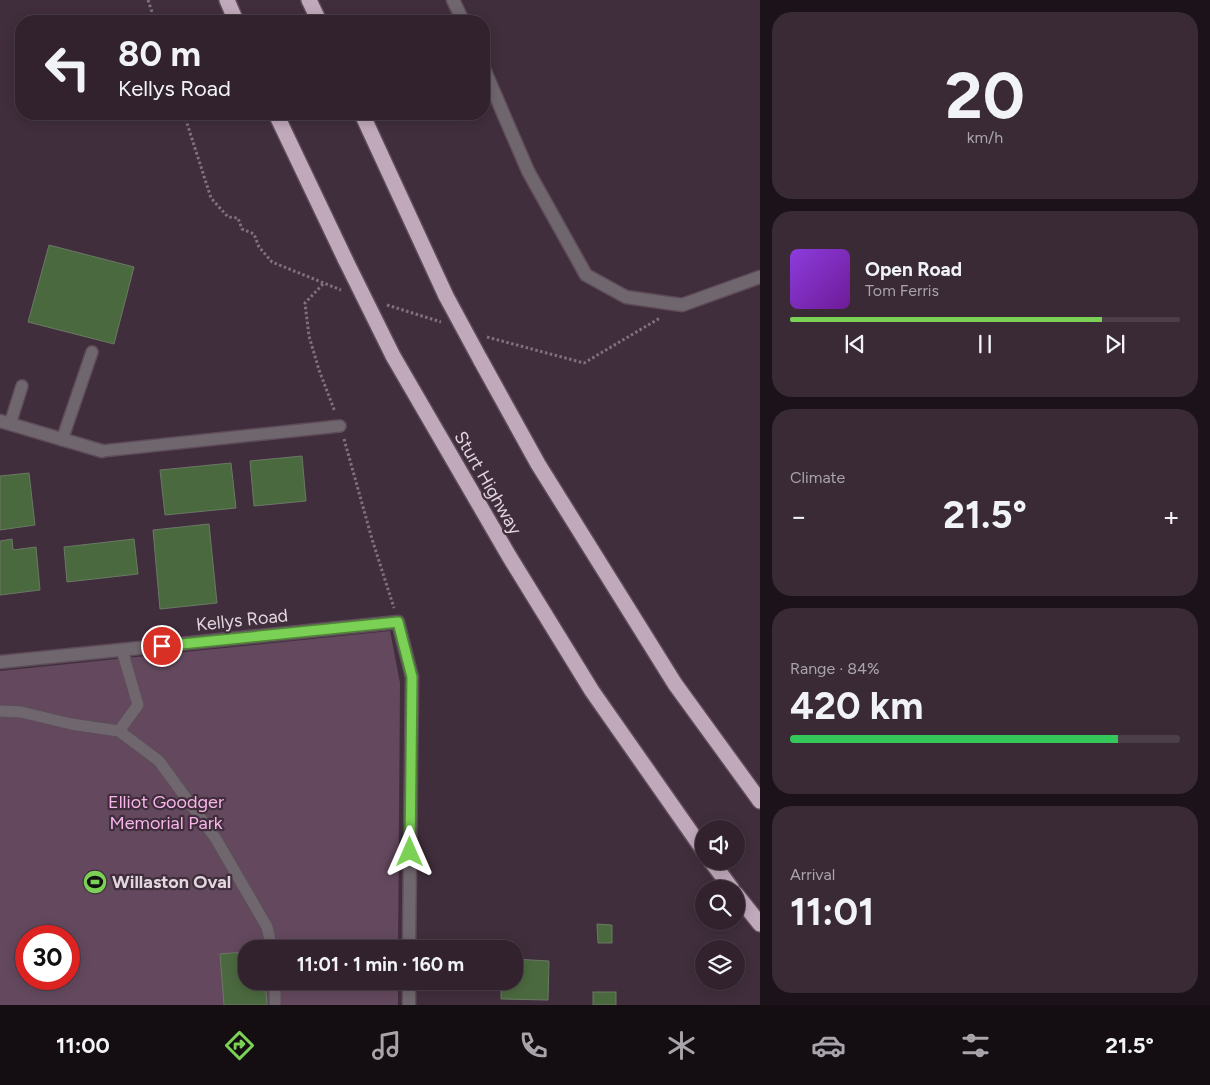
<!DOCTYPE html>
<meta charset="utf-8">
<style>
:root{--surface:#31222e;--page:#392a36;--text:#f1f3f6;--muted:#a8a4aa;--line:#4c3f4a;--accent:#7bd155}
body{margin:0;font-family:Figtree,sans-serif;background:var(--page);color:var(--text);height:100vh;display:flex;flex-direction:column;font-size:19px;white-space:nowrap}
*{box-sizing:border-box;margin:0}
p{font-size:16px;color:var(--muted)}
.icon{flex:none;width:28px;height:28px;fill:none;stroke:currentColor;stroke-width:2;stroke-linecap:round;stroke-linejoin:round}
.map{position:relative;flex:1;overflow:hidden}
.details{display:flex;flex-direction:column;gap:12px;padding:12px;background:#1b1319;width:450px}
.details>*{flex:none}
.top-card{position:absolute;left:15px;top:15px;width:475px;height:105px;border-radius:20px;box-shadow:0 2px 12px #0003,0 0 0 1px var(--line);background:#31222e;color:var(--text);overflow:hidden}
.fabs{position:absolute;left:695px;top:820px;display:grid;gap:10px}
.fabs a{display:grid;place-items:center;width:50px;height:50px;border-radius:50%;background:var(--surface);box-shadow:0 2px 12px #0003,0 0 0 1px var(--line);font-size:25px}
.speed{position:absolute;left:15px;top:925px;display:flex;gap:10px;font-size:25px;font-weight:700;text-align:center}
.speed>*{display:grid;place-content:center;width:65px;height:65px;border-radius:50%;background:var(--surface);box-shadow:0 2px 12px #0003,0 0 0 1px var(--line);line-height:1}
.speed .limit{border:8px solid #d22;background:#fff;color:#111}
.pin{position:absolute;display:grid;place-items:center;width:42px;height:42px;color:#fff;margin:-21px;border:2px solid #fff;border-radius:50%;box-shadow:0 1px 5px #0007}
.me{position:absolute;width:55px;margin:-28px;rotate:0deg;stroke-linejoin:round;filter:drop-shadow(0 0 4px #0008)}
.turn{display:flex;align-items:center;gap:18px;height:105px;padding:0 20px;font-size:22px}
.turn .icon{width:65px;height:65px;stroke-width:2.5}
.turn b{display:block;font-size:35px;line-height:42px}
.big{font-size:38px;font-weight:700;line-height:1.1}
.details .widget{flex:1;display:flex;flex-direction:column;justify-content:center;gap:8px;min-width:0;padding:0 18px;border-radius:20px;background:var(--page)}
.details .dial{align-items:center;gap:0}
.dial b{font-size:65px;line-height:1}
.song{display:flex;align-items:center;gap:15px}
.cover{width:60px;height:60px;border-radius:8px;background:linear-gradient(135deg,hsl(270 70% 55%),hsl(280 70% 35%))}
.played{height:5px;border-radius:2px;background:linear-gradient(90deg,var(--accent) 80%,var(--line) 80%)}
.keys{display:flex;justify-content:space-around;direction:ltr}
.heat{display:flex;justify-content:space-between;align-items:center;font-size:28px;direction:ltr}
.charge{height:8px;border-radius:4px;background:linear-gradient(90deg,#34c759 84%,var(--line) 0)}
.trip{position:absolute;left:238px;top:940px;width:285px;height:50px;border-radius:20px;background:var(--surface);box-shadow:0 2px 12px #0003,0 0 0 1px var(--line);font-weight:700;line-height:50px;text-align:center}
.tab-bar{display:flex;height:80px;justify-content:space-around;align-items:center;background:#140e12;color:var(--muted)}
.tab-bar .icon{width:35px;height:35px}
.tab-bar .active{color:var(--accent)}
.tab-bar b{font-size:22px;color:var(--text)}
main{display:flex;flex:1;min-height:0}
.map>svg:first-child{display:block}
.green{fill:#64495e;fill-rule:evenodd}
.building{fill:#4b693f;stroke:#6a7964}
.lines{fill:none;stroke-linecap:round;stroke-linejoin:round}
.lane-casing{stroke:#5e4c5a;stroke-width:14}
.street-casing{stroke:#5e4c5a;stroke-width:15}
.highway-casing{stroke:#5e4c5a;stroke-width:18}
.path{stroke:#81717e;stroke-width:3;stroke-dasharray:2.5 2.5;stroke-linecap:butt}
.lane{stroke:#70676e;stroke-width:11}
.street{stroke:#70676e;stroke-width:12}
.highway{stroke:#c0a9bb;stroke-width:15}
.highway-bridge-casing{stroke:#5e4c5a;stroke-width:18;stroke-linecap:butt}
.highway-bridge{stroke:#c0a9bb;stroke-width:15}
.route-casing{stroke:#508837;stroke-width:12}
.route{stroke:#7bd155;stroke-width:9}
.labels{text-anchor:middle;dominant-baseline:central;stroke-width:4.5;stroke-linejoin:round;paint-order:stroke}
.street-label{font-size:18px;fill:#e2d6df;stroke:#412e3d}
.park-label{font-size:18px;fill:#f8b5eb;stroke:#412e3d}
.poi-label{font-size:18px;font-weight:bold;fill:#e2d6df;stroke:#412e3d;text-anchor:start}
</style>
<main>
<div class="map">
<svg width="760" height="1005" viewBox="0 0 760 1005">
<rect width="100%" height="100%" fill="#412e3d"/>
<path class="green" d="M390 631 400 683 398 949H246V981H398V1005H0V671ZM26 936H69V979H26Z"/>
<g class="building">
<path d="M49 245 134 267 114 344 28 322Z"/>
<path d="M302 456 306 501 254 506 250 461Z"/>
<path d="M231 463 236 508 165 515 160 470Z"/>
<path d="M29 473 35 525 0 530V476Z"/>
<path d="M209 524 217 603 160 609 153 530Z"/>
<path d="M12 539 13 550 36 547 40 590 0 595V541Z"/>
<path d="M134 539 138 574 67 582 64 547Z"/>
<path d="M597 924 612 925V943H598Z"/>
<path d="M246 952V981H265L267 1005H224L220 954Z"/>
<path d="M514 959 549 961 548 1000 501 999V981H514Z"/>
<rect x="593" y="992" width="23" height="13"/>
</g>
<g class="lines">
<g class="lane-casing">
<g id="lane">
<path d="M10 424 22 386"/>
<path d="M62 440 92 352"/>
<path d="M102 451 340 426"/>
<path d="M0 711 21 712 71 724 119 731 159 761 216 839 267 927 272 949"/>
<path d="M119 731 138 705 122 650"/>
<path d="M275 1005V981"/>
</g>
</g>
<g class="street-casing">
<g id="street">
<path d="M453 0 463 21"/>
<path d="M484 69 528 171 586 275 626 297 682 305 760 277"/>
<path d="M0 421 102 451"/>
<path d="M0 662 398 622 412 677 409 949"/>
<path d="M409 1005V981"/>
</g>
</g>
<g class="highway-casing">
<g id="highway">
<path d="M227 0 236 21"/>
<path d="M309 0 319 21"/>
<path d="M276 114 346 261"/>
<path d="M362 114 446 296"/>
<path d="M393 356 509 556 592 691 704 851"/>
<path d="M480 359 538 464 675 684 760 801"/>
<path d="M711 861 732 889"/>
<path d="M736 894 760 924"/>
</g>
</g>
<g class="path">
<path d="M148 0 155 21"/>
<path d="M184 114 211 198 228 217 238 218 242 229 254 234 259 247 272 262 341 290"/>
<path d="M323 284 305 303 309 336 319 370 335 412"/>
<path d="M387 305 441 322"/>
<path d="M487 337 584 363 660 318"/>
<path d="M344 439 372 539 394 608"/>
</g>
<use href="#lane" class="lane"/>
<use href="#street" class="street"/>
<use href="#highway" class="highway"/>
<g class="highway-bridge-casing">
<g id="highway-bridge">
<path d="M346 261 393 356"/>
<path d="M446 296 480 359"/>
</g>
</g>
<use href="#highway-bridge" class="highway-bridge"/>
</g>
<g class="lines">
<g class="route-casing">
<path id="route" d="M162 646 398 622 412 677 410 852"/>
</g>
<use href="#route" class="route"/>
</g>
<defs>
<g id="stadium-disc" transform="scale(1.25)"><circle r="9.5" fill="#7bd155" stroke="#412e3d"/><path d="M0-5a6.5 5 0 1 0 0 10a6.5 5 0 1 0 0-10ZM-3.5-1.8h7v3.6h-7Z" fill="#111"/></g>
</defs>
<g fill-rule="evenodd">
<use href="#stadium-disc" x="95" y="882"/>
</g>
<g class="labels">
<g class="street-label">
<text transform="translate(488 483) rotate(60)">Sturt Highway</text>
<text transform="translate(242 620) rotate(-6)">Kellys Road</text>
</g>
<g class="park-label">
<text x="166" y="802">Elliot Goodger<tspan x="166" dy="21">Memorial Park</tspan></text>
</g>
<g class="poi-label">
<text x="112" y="882">Willaston Oval</text>
</g>
</g>
</svg>
<div class="fabs">
<a><svg class="icon" aria-label="sound" viewBox="0 0 24 24"><path d="M4 9h4l5-4v14l-5-4H4zM17 9q2 3 0 6"/></svg></a>
<a><svg class="icon" aria-label="search" viewBox="0 0 24 24"><circle cx="10" cy="10" r="6"/><path d="M15 15l6 6"/></svg></a>
<a><svg class="icon" aria-label="layers" viewBox="0 0 24 24"><path d="M12 4l9 5-9 5-9-5zM3 14l9 5 9-5"/></svg></a>
</div>
<div class="speed"><div class="limit">30</div></div>
<div class="pin" style="left:162px;top:646px;background:#d93025"><svg class="icon" aria-label="arrive" viewBox="0 0 24 24"><path d="M6 21V4h12l-3 4 3 4H6"/></svg></div>
<svg class="me" style="left:410px;top:852px" viewBox="-20 -20 40 40"><path d="M0-17L14 15 0 8-14 15z" fill="#7bd155" stroke="#fff" stroke-width="4"/></svg>
<div class="trip">11:01 · 1 min · 160 m</div>
<div class="top-card">
<div class="turn"><svg class="icon" aria-label="left" viewBox="0 0 24 24"><path d="M17 20v-9H6M10 6l-5 5 5 5"/></svg><div><b>80 m</b>Kellys Road</div></div>
</div>
</div>
<section class="details">
<div class="widget dial"><b>20</b><p>km/h</p></div>
<div class="widget">
<div class="song"><i class="cover"></i><div><b>Open Road</b><p>Tom Ferris</p></div></div>
<div class="played"></div>
<div class="keys"><svg class="icon" aria-label="previous" viewBox="0 0 24 24"><path d="M18 5L8 12l10 7zM5 5v14"/></svg><svg class="icon" aria-label="pause" viewBox="0 0 24 24"><path d="M8 5v14M16 5v14"/></svg><svg class="icon" aria-label="next" viewBox="0 0 24 24"><path d="M6 5l10 7-10 7zM19 5v14"/></svg></div>
</div>
<div class="widget"><p>Climate</p>
<div class="heat"><a>−</a><b class="big">21.5°</b><a>+</a></div>
</div>
<div class="widget"><p>Range · 84%</p><b class="big">420 km</b><div class="charge"></div></div>
<div class="widget"><p>Arrival</p><b class="big">11:01</b></div>
</section>
</main>
<nav class="tab-bar">
<b>11:00</b>
<svg class="icon active" aria-label="directions" viewBox="0 0 24 24"><path d="M12 3l9 9-9 9-9-9zM9 14v-3h6M13 9l2 2-2 2"/></svg>
<svg class="icon" aria-label="music" viewBox="0 0 24 24"><path d="M9 18V5l10-2v13"/><circle cx="6" cy="18" r="3"/><circle cx="16" cy="16" r="3"/></svg>
<svg class="icon" aria-label="phone" viewBox="0 0 24 24"><path d="M5 4h4l2 5-3 2q2 4 5 5l2-3 5 2v4C11 20 4 13 5 4z"/></svg>
<svg class="icon" aria-label="climate" viewBox="0 0 24 24"><path d="M12 3v18M4 7l16 10M4 17L20 7"/></svg>
<svg class="icon" aria-label="car" viewBox="0 0 24 24"><path d="M5 17H2v-5l4-1 3-4h7l3 4 3 1v5h-3M9 17h6M6 11h13"/><circle cx="7" cy="17" r="2"/><circle cx="17" cy="17" r="2"/></svg>
<svg class="icon" aria-label="filters" viewBox="0 0 24 24"><path d="M4 7h16M4 17h16"/><circle cx="9" cy="7" r="2"/><circle cx="15" cy="17" r="2"/></svg>
<b>21.5°</b>
</nav>
